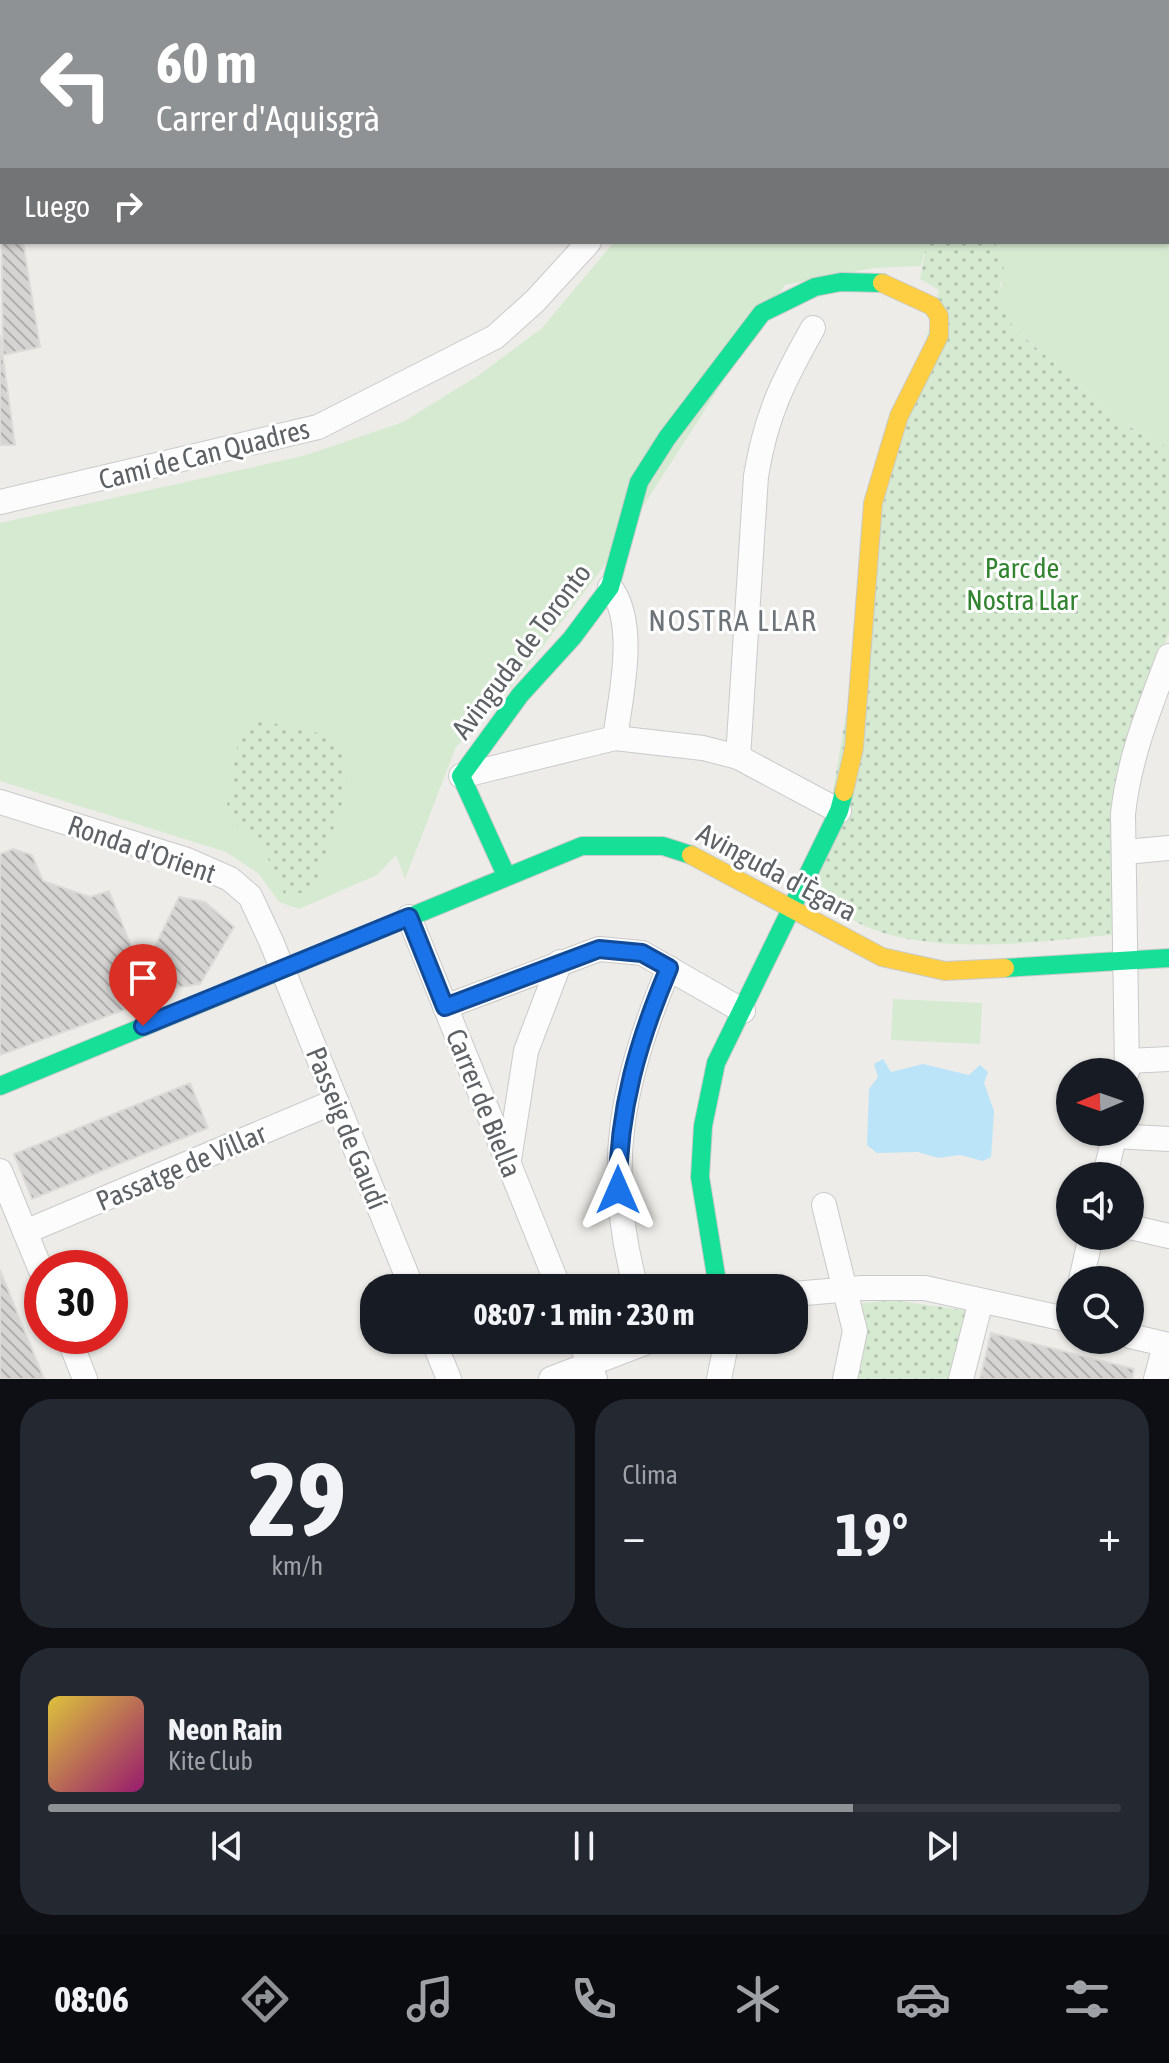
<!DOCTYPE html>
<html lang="es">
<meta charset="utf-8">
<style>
:root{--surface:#171b24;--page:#242831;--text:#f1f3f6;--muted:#9ea1a6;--line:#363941;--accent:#8f9294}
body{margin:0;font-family:"Asap Condensed",sans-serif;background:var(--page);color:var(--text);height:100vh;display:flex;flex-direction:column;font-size:30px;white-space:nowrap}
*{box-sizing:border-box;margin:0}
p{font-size:26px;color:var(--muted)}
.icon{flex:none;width:44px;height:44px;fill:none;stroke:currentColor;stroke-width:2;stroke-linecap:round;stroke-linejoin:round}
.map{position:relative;height:1379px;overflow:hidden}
.side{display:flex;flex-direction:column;gap:20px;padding:20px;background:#0d0f14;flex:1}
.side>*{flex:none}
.banner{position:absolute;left:0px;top:0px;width:1170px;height:244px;box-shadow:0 2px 6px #0004;background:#8f9294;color:#fff;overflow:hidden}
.needle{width:52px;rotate:268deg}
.tools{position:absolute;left:1056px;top:1058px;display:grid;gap:16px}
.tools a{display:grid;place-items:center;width:88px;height:88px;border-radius:50%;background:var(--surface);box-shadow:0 2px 6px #0004;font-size:40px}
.speed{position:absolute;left:24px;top:1250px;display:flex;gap:16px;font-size:40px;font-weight:700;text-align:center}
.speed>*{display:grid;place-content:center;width:104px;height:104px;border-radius:50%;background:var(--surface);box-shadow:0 2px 6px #0004;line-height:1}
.speed .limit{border:12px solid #d22;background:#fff;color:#111}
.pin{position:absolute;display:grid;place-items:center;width:68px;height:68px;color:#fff;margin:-82px -34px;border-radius:50% 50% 50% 0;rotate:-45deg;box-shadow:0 0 8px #0007}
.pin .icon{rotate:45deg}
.me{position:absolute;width:88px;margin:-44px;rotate:0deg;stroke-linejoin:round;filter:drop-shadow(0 0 6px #0008)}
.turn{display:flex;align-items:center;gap:28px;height:168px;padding:0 24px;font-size:36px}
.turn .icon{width:104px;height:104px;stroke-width:2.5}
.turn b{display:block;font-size:56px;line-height:68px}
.then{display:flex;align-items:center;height:76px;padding:0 24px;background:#0003;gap:16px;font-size:30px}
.big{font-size:60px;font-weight:700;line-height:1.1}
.side .widget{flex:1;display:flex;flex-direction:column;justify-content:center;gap:12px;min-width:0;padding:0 28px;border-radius:32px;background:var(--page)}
.side .dial{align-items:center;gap:0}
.dial b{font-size:104px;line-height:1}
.song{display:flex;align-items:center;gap:24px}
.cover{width:96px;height:96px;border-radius:12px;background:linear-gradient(135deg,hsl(50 70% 55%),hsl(320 70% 35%))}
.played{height:8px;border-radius:4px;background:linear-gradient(90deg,var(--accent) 75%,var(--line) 75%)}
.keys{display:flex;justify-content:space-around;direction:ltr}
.heat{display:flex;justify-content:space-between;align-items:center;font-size:44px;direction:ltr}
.side .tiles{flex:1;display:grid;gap:20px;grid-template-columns:1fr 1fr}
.widget:last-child{grid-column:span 2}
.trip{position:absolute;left:360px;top:1274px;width:448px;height:80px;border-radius:32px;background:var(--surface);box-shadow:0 2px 6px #0004;font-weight:700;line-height:80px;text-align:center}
.dock{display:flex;height:128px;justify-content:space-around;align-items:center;background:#090b0e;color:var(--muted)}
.dock .icon{width:56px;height:56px}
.dock .selected{color:var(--accent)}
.dock b{font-size:36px;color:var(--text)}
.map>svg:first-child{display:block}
.grass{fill:#d6ead2}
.park{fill:url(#park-dots)}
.water{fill:#bbe4f8}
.building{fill:url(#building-back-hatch);stroke:#dcdbd7;stroke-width:2}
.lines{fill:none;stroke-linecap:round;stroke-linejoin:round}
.street-casing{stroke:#cacaca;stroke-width:26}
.fast-casing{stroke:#c9caca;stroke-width:20}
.slow-casing{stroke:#c9caca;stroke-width:20}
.street{stroke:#fcfcfc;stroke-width:24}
.fast{stroke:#16e098;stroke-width:18}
.slow{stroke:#ffcf43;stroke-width:18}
.route-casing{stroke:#114b97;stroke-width:20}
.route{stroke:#1a73e8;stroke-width:14}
.labels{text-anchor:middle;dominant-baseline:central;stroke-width:6;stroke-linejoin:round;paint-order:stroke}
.street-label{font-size:28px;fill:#5d6266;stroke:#fff}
.park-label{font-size:28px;fill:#31832f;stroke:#fff}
.neighbourhood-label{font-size:30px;letter-spacing:2px;fill:#6d7479;stroke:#fff}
</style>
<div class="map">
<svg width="1169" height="1379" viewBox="0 0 1169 1379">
<defs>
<pattern id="park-dots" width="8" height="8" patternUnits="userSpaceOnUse" patternTransform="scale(2)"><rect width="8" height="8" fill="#d6ead2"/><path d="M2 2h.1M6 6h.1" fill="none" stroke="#b1c1ae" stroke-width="1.8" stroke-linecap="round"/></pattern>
<pattern id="building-back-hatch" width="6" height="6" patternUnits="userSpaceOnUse" patternTransform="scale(2)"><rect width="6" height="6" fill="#d5d4d2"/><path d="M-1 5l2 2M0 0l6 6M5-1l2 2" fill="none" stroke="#b0afae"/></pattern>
</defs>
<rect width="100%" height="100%" fill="#edece8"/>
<g class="grass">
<path d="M1169 90V448L1126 425 1013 328 997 294 1002 284 994 242H1168Z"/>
<path d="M614 242H932L926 248 921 266 873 268 785 285 608 561 504 697 456 747 405 879 396 855 377 875 299 909 279 902 259 874 226 852 0 781V523L303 456 403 422 479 375 542 328Z"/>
<path d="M893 999 982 1003 980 1044 891 1040Z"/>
</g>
<g class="park">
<path d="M932 242H994L1001 253 1004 271 998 294 1013 328 1126 425 1169 448V633L1138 711 1119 934C1038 941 866 970 817 885L879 520 939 290 920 279 926 248Z"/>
<path d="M254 719 332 736C371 781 319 835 321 886L286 898 263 848 231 822 227 805 240 731Z"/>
<path d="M893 1300 969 1311 950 1379H853L854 1304Z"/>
</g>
<path class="water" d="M883 1059 891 1072 923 1064 969 1075 980 1065 988 1072 984 1083 994 1111 991 1157 983 1161 960 1155 938 1158 918 1152 877 1153 867 1145 869 1089 878 1077 874 1064Z"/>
<g class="building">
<path d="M2 0H381V2H3Z"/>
<rect x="420" y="0" width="94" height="2"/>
<path d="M0 106 2 242H23L40 347 3 355Z"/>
<path d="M0 335V336L15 445H0Z"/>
<path d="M13 849 32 855 43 881 90 897 109 891 142 973 179 897 205 902 234 927 200 984 131 994 135 1006 0 1055V854Z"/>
<path d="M190 1083 208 1128 32 1199 14 1154Z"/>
<path d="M0 1270 44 1379H0Z"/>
<path d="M991 1333 1134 1369 1132 1379H980Z"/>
</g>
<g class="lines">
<g class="street-casing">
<g id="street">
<path d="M1168 59H1169"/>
<path d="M0 502 318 427 495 337 535 301 589 242"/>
<path d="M610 587C638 623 621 694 615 738"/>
<path d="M738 757 756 476C766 415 783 381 813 328"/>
<path d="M461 776 615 738 703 748 738 757 839 811"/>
<path d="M0 802 187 860 230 879 250 896 271 941 412 1288"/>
<path d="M1125 852 1169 848"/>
<path d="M409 917 559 1288"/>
<path d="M445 1007 599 949 642 953 743 1011"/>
<path d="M1128 1061 1169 1059"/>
<path d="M1127 1072 1123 814C1129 758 1149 709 1169 656"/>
<path d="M1114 1136 1169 1139"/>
<path d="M509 1160 526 1051 560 962"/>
<path d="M0 1171 42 1273"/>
<path d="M1105 1176 1115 1132"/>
<path d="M824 1205 855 1331 845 1379"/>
<path d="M1130 1227 1169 1236"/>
<path d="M25 1232 336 1101"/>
<path d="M1081 1280 1091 1236"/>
<path d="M636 1288C603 1170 622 1079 669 968"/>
<path d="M794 1294 862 1288H925L1070 1320"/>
<path d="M68 1336 85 1379"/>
<path d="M1130 1336 1169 1345"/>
<path d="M433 1340 449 1379"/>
<path d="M580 1340 595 1379"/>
<path d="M551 1379 652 1340"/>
<path d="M719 1379 727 1340"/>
<path d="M961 1379 981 1301"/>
<path d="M1156 1379 1165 1345"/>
</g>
</g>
<g class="fast-casing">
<g id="fast">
<path d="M506 875 461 776 520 695 572 638 610 587 639 482 667 438 762 313 815 287 841 282 882 283"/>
<path d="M1005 968 1169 958"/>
<path d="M0 1086 582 846H663L691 855"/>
<path d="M718 1288 700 1177 703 1126 716 1063 839 811 844 792"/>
</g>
</g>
<g class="slow-casing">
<g id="slow">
<path d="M844 792 854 748 873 503 899 416 939 336V316L932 306 882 283"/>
<path d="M691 855 882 957 945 971 1005 968"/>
</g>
</g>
<use href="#street" class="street"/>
<use href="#fast" class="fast"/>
<use href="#slow" class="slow"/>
</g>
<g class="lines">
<g class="route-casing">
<path id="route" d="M143 1026 409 917 445 1007 599 949 642 953 669 968C638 1041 618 1110 618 1190"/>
</g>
<use href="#route" class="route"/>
</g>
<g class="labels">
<g class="street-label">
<text transform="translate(204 454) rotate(-14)">Camí de Can Quadres</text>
<text transform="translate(521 651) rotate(-53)">Avinguda de Toronto</text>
<text transform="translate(142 849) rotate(19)">Ronda d'Orient</text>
<text transform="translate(777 872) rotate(28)">Avinguda d'Ègara</text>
<text transform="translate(484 1103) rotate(68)">Carrer de Biella</text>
<text transform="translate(347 1128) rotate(68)">Passeig de Gaudí</text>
<text transform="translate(181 1167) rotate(-23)">Passatge de Villar</text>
</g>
<g class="park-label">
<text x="1022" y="568">Parc de<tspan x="1022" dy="32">Nostra Llar</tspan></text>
</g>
<g class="neighbourhood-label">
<text x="733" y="620">NOSTRA LLAR</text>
</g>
</g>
</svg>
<div class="tools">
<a><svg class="needle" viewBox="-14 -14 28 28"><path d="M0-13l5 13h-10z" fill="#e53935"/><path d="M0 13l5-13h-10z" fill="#9ea1a6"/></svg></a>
<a><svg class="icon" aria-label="sound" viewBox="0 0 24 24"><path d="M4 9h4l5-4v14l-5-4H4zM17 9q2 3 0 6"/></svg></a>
<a><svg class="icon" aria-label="search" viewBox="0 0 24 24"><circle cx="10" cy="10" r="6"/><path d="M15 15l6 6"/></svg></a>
</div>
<div class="speed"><div class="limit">30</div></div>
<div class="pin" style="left:143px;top:1026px;background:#d93025"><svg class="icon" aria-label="arrive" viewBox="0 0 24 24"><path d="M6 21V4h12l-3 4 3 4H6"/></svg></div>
<svg class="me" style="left:618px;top:1190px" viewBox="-20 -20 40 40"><path d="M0-17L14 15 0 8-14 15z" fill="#1a73e8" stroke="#fff" stroke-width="4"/></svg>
<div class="trip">08:07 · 1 min · 230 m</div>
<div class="banner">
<div class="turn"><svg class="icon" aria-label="left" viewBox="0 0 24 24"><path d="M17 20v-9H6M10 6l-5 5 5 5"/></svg><div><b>60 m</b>Carrer d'Aquisgrà</div></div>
<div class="then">Luego<svg class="icon" aria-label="right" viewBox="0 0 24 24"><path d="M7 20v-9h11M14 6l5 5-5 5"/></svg></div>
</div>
</div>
<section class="side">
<div class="tiles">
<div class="widget dial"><b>29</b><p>km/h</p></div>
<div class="widget"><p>Clima</p>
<div class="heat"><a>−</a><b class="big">19°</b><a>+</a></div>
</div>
<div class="widget">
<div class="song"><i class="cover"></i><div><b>Neon Rain</b><p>Kite Club</p></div></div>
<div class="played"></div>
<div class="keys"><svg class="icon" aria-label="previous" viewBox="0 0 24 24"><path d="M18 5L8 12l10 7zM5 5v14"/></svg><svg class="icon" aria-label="pause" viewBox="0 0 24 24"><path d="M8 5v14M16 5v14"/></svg><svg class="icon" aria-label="next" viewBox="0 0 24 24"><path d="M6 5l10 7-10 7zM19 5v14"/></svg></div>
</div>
</div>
</section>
<nav class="dock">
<b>08:06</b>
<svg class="icon selected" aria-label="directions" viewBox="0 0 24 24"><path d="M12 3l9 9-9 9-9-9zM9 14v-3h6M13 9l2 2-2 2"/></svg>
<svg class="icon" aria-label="music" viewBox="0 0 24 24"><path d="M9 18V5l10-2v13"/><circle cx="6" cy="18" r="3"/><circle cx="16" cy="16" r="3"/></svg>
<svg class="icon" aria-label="phone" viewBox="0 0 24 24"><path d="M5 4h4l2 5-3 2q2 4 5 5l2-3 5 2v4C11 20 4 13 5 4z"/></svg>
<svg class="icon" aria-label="climate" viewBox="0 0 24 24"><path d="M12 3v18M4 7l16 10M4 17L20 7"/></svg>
<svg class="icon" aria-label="car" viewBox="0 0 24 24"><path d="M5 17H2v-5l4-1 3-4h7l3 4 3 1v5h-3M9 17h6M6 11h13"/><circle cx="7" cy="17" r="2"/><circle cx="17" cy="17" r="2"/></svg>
<svg class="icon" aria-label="filters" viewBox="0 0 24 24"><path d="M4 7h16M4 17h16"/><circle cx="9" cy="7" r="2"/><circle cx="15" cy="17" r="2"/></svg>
</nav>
